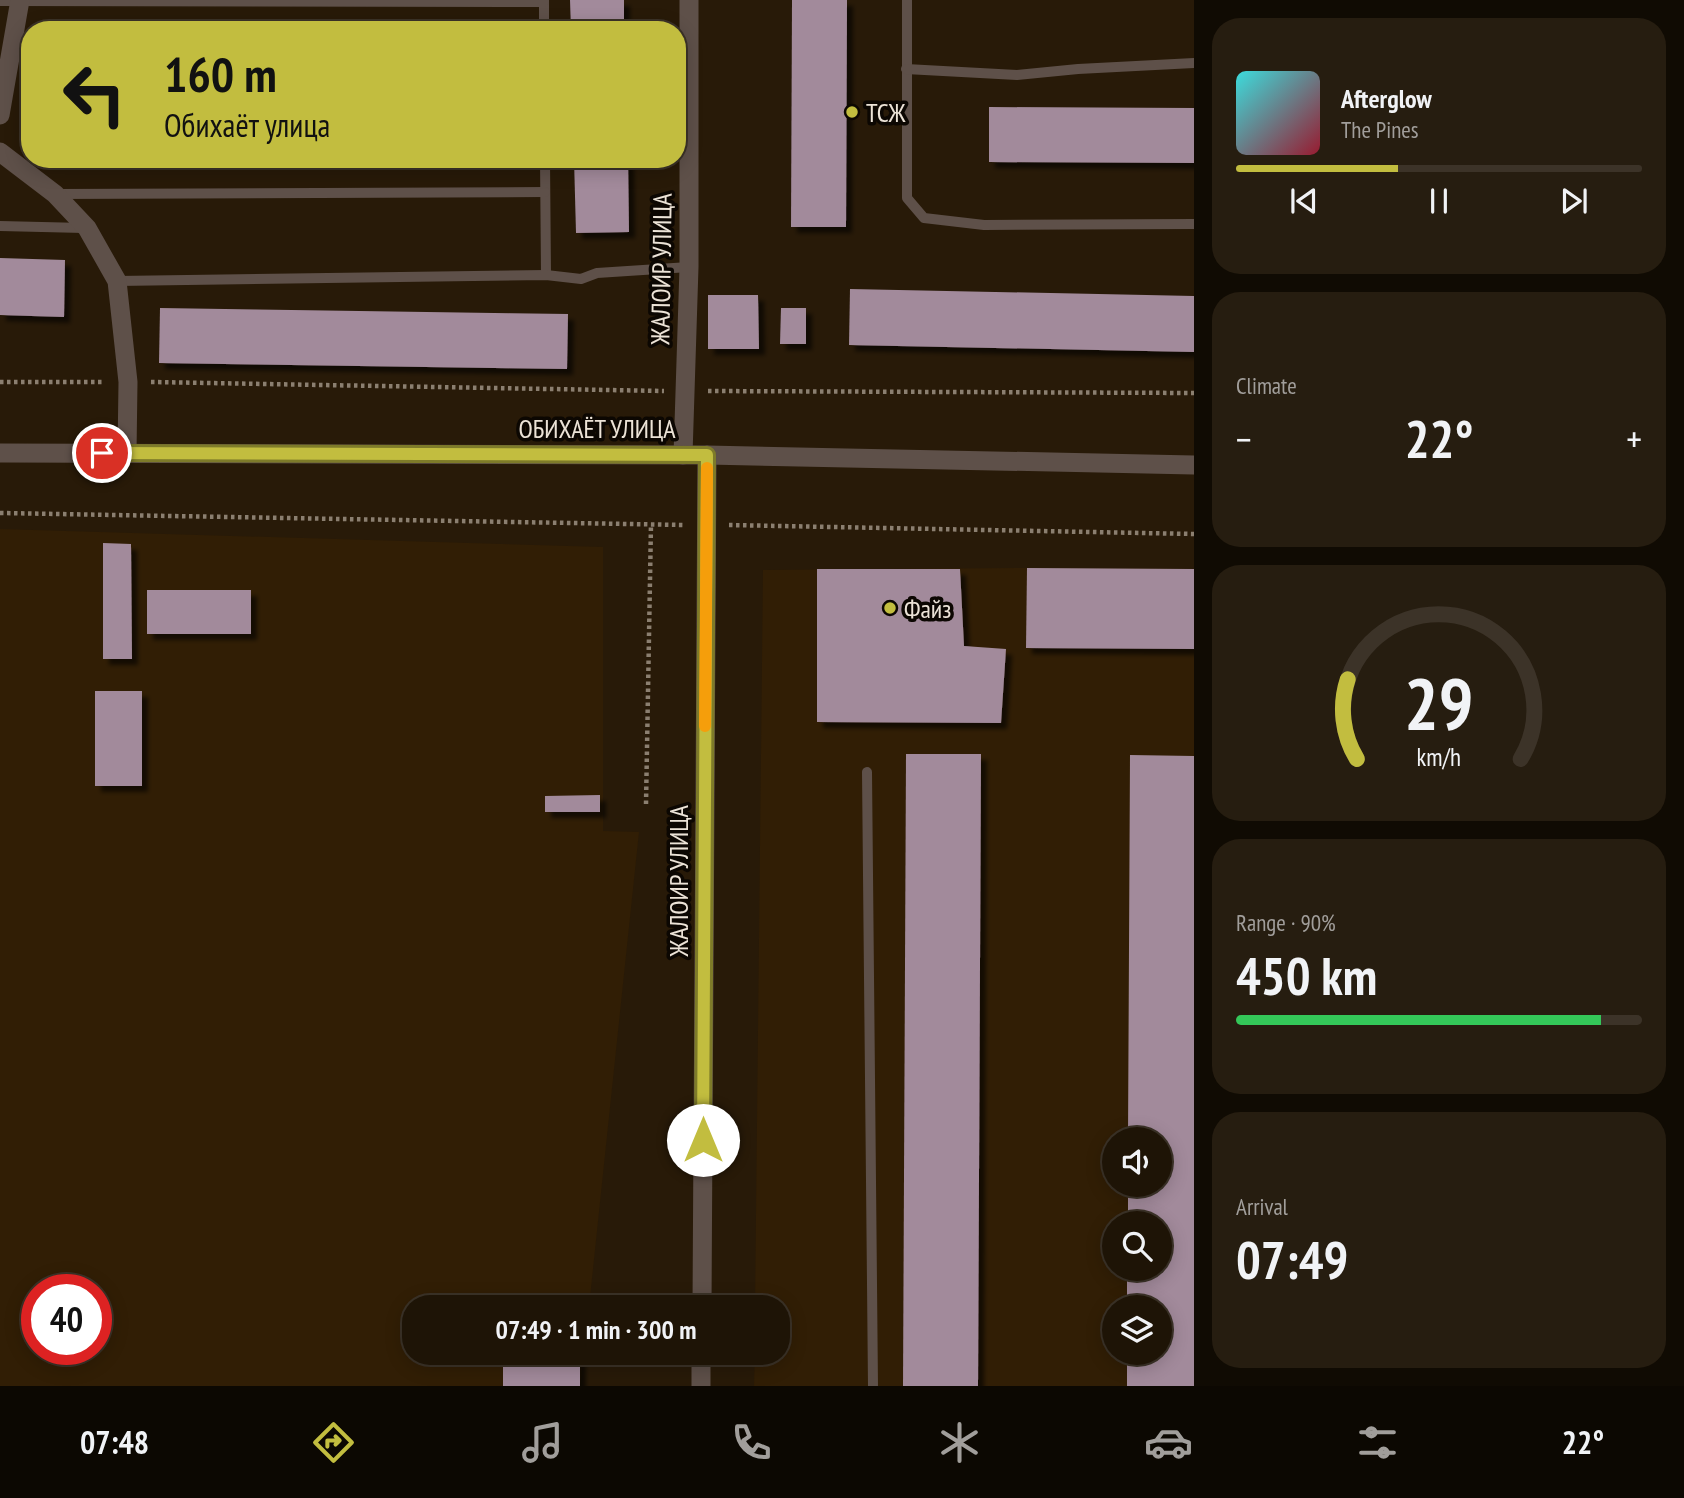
<!DOCTYPE html>
<meta charset="utf-8">
<style>
:root{--surface:#1e1406;--page:#261d10;--text:#f1f3f6;--muted:#a19e9b;--line:#3c3328;--accent:#c2bd3f}
body{margin:0;font-family:"PT Sans Narrow",sans-serif;background:var(--page);color:var(--text);height:100vh;display:flex;flex-direction:column;font-size:26px;white-space:nowrap}
*{box-sizing:border-box;margin:0}
p{font-size:23px;color:var(--muted)}
.icon{flex:none;width:38px;height:38px;fill:none;stroke:currentColor;stroke-width:2;stroke-linecap:round;stroke-linejoin:round}
.map{position:relative;flex:1;overflow:hidden}
.drawer{display:flex;flex-direction:column;gap:18px;padding:18px;background:#100b03;width:490px}
.drawer>*{flex:none}
.top-card{position:absolute;left:21px;top:21px;width:665px;height:147px;border-radius:28px;box-shadow:0 4px 18px #0003,0 0 0 2px var(--line);background:#c2bd3f;color:#111;overflow:hidden}
.fabs{position:absolute;left:1102px;top:1127px;display:grid;gap:14px}
.fabs a{display:grid;place-items:center;width:70px;height:70px;border-radius:50%;background:var(--surface);box-shadow:0 4px 18px #0003,0 0 0 2px var(--line);font-size:35px}
.speed{position:absolute;left:21px;top:1274px;display:flex;gap:14px;font-size:35px;font-weight:700;text-align:center}
.speed>*{display:grid;place-content:center;width:91px;height:91px;border-radius:50%;background:var(--surface);box-shadow:0 4px 18px #0003,0 0 0 2px var(--line);line-height:1}
.speed .limit{border:10px solid #d22;background:#fff;color:#111}
.pin{position:absolute;display:grid;place-items:center;width:60px;height:60px;color:#fff;margin:-30px;border:4px solid #fff;border-radius:50%;box-shadow:0 2px 7px #0007}
.me{position:absolute;width:77px;margin:-38px;rotate:0deg;stroke-linejoin:round;filter:drop-shadow(0 0 5px #0008)}
.turn{display:flex;align-items:center;gap:24px;height:147px;padding:0 28px;font-size:32px}
.turn .icon{width:91px;height:91px;stroke-width:2.5}
.turn b{display:block;font-size:49px;line-height:60px}
.big{font-size:52px;font-weight:600;line-height:1.1}
.drawer .card{flex:1;display:flex;flex-direction:column;justify-content:center;gap:10px;min-width:0;padding:0 24px;border-radius:28px;background:var(--page)}
.drawer .dial{align-items:center;gap:0}
.dial svg{height:182px;overflow:visible;fill:none;stroke:var(--line);stroke-width:7;stroke-linecap:round;text-anchor:middle}
.dial text{fill:var(--text);stroke:none}
.song{display:flex;align-items:center;gap:21px}
.cover{width:84px;height:84px;border-radius:10px;background:linear-gradient(135deg,hsl(180 70% 55%),hsl(350 70% 35%))}
.played{height:7px;border-radius:4px;background:linear-gradient(90deg,var(--accent) 40%,var(--line) 40%)}
.keys{display:flex;justify-content:space-around;direction:ltr}
.heat{display:flex;justify-content:space-between;align-items:center;font-size:38px;direction:ltr}
.charge{height:10px;border-radius:5px;background:linear-gradient(90deg,#34c759 90%,var(--line) 0)}
.trip{position:absolute;left:402px;top:1295px;width:388px;height:70px;border-radius:28px;background:var(--surface);box-shadow:0 4px 18px #0003,0 0 0 2px var(--line);font-weight:600;line-height:70px;text-align:center}
.tabs{display:flex;height:112px;justify-content:space-around;align-items:center;background:#0c0802;color:var(--muted)}
.tabs .icon{width:49px;height:49px}
.tabs .active{color:var(--accent)}
.tabs b{font-size:32px;color:var(--text)}
main{display:flex;flex:1;min-height:0}
.map>svg:first-child{display:block}
.built{fill:#311e05;fill-rule:evenodd}
.building{fill:#a28a9b;filter:url(#shadow)}
.lines{fill:none;stroke-linecap:round;stroke-linejoin:round}
.path{stroke:#8b7f70;stroke-width:4.5;stroke-dasharray:3.5 3.5;stroke-linecap:butt}
.service{stroke:#5e5049;stroke-width:10}
.minor{stroke:#5e5049;stroke-width:19}
.tertiary{stroke:#5e5049;stroke-width:19}
.route-casing{stroke:#7e7b29;stroke-width:18}
.route{stroke:#c2bd3f;stroke-width:12}
.slow{stroke:#f59e0b;stroke-width:12}
.poi-dot{fill:#c2bd3f;stroke:#0c0702;stroke-width:2.5}
.labels{text-anchor:middle;dominant-baseline:central;stroke-width:7;stroke-linejoin:round;paint-order:stroke}
.poi-label{font-size:26px;fill:#ece3d7;stroke:#0c0702;text-anchor:start}
.street-label{font-size:26px;fill:#ece3d7;stroke:#0c0702}
</style>
<main>
<div class="map">
<svg width="1194" height="1386" viewBox="0 0 1194 1386">
<defs>
<filter id="shadow"><feDropShadow dx="6" dy="6" stdDeviation="2" flood-color="#0009"/></filter>
</defs>
<rect width="100%" height="100%" fill="#281a08"/>
<g class="built">
<path d="M0 529 603 547V831L639 832 589 1307H415V1353H584L580 1386H0ZM37 1290H96V1349H37Z"/>
<path d="M1027 568 1194 569V1386H754L755 1353H779V1307H755L763 570ZM1115 1139H1160V1185H1115ZM1115 1223H1160V1269H1115ZM1115 1307H1160V1353H1115Z"/>
</g>
<g class="building">
<path d="M570 0H624V30H571Z"/>
<path d="M792 0H847L846 227H791Z"/>
<path d="M989 107 1194 108V163L989 162Z"/>
<path d="M574 159H628L629 232 576 233Z"/>
<path d="M0 258 65 260 64 317 0 315Z"/>
<path d="M850 289 1194 296V352L849 345Z"/>
<path d="M708 295H758L759 349H708Z"/>
<path d="M160 308 568 314 567 369 159 363Z"/>
<path d="M781 308H806V344H780Z"/>
<path d="M103 543 131 544 132 659H103Z"/>
<path d="M1027 568 1194 569V649L1026 648Z"/>
<path d="M817 569H960L964 646 1006 649 1001 723 817 722Z"/>
<rect x="147" y="590" width="104" height="44"/>
<rect x="95" y="691" width="47" height="95"/>
<path d="M906 754H981L978 1386H903Z"/>
<path d="M1130 755 1194 756V1386H1127V1353H1160V1307H1127V1269H1160V1223H1128V1185H1160V1139H1128Z"/>
<path d="M600 795V812H545V796Z"/>
<rect x="503" y="1353" width="77" height="33"/>
</g>
<g class="lines">
<g class="path">
<path d="M0 382H104"/>
<path d="M151 382 664 391"/>
<path d="M708 391 1194 393"/>
<path d="M0 513 685 525"/>
<path d="M729 525 1194 534"/>
<path d="M646 804 651 524"/>
</g>
<g class="service">
<path d="M544 0V30"/>
<path d="M907 0V198L924 218 984 225 1194 224"/>
<path d="M0 1 544 2"/>
<path d="M906 69 1017 75 1078 69 1194 63"/>
<path d="M545 159 546 275"/>
<path d="M55 194 545 192"/>
<path d="M0 226 84 228"/>
<path d="M117 281 546 275 581 279 597 273 689 267"/>
<path d="M867 772 873 1386"/>
</g>
<g class="minor">
<path d="M0 115 20 0"/>
<path d="M0 152 55 194 87 228 117 281 128 382 127 453"/>
<path d="M683 455 689 267V0"/>
</g>
<g class="tertiary">
<path d="M0 453 707 455 1194 465"/>
<path d="M702 1307 707 455"/>
<path d="M701 1386V1353"/>
</g>
</g>
<g class="lines">
<g class="route-casing">
<path id="route" d="M102 453 707 455 703 1140"/>
</g>
<use href="#route" class="route"/>
<path class="slow" d="M705 726 707 468"/>
</g>
<g class="poi-dot">
<circle cx="852" cy="112" r="7"/>
<circle cx="890" cy="608" r="7"/>
</g>
<g class="labels">
<g class="poi-label">
<text x="866" y="112">ТСЖ</text>
<text x="904" y="608">Файз</text>
</g>
<g class="street-label">
<text transform="translate(661 269) rotate(-89)">ЖАЛОИР УЛИЦА</text>
<text x="597" y="428">ОБИХАЁТ УЛИЦА</text>
<text transform="translate(678 881) rotate(-90)">ЖАЛОИР УЛИЦА</text>
</g>
</g>
</svg>
<div class="fabs">
<a><svg class="icon" aria-label="sound" viewBox="0 0 24 24"><path d="M4 9h4l5-4v14l-5-4H4zM17 9q2 3 0 6"/></svg></a>
<a><svg class="icon" aria-label="search" viewBox="0 0 24 24"><circle cx="10" cy="10" r="6"/><path d="M15 15l6 6"/></svg></a>
<a><svg class="icon" aria-label="layers" viewBox="0 0 24 24"><path d="M12 4l9 5-9 5-9-5zM3 14l9 5 9-5"/></svg></a>
</div>
<div class="speed"><div class="limit">40</div></div>
<div class="pin" style="left:102px;top:453px;background:#d93025"><svg class="icon" aria-label="arrive" viewBox="0 0 24 24"><path d="M6 21V4h12l-3 4 3 4H6"/></svg></div>
<svg class="me" style="left:703px;top:1140px" viewBox="-20 -20 40 40"><circle r="19" fill="#fff"/><path d="M0-13L10 11 0 6-10 11z" fill="#c2bd3f"/></svg>
<div class="trip">07:49 · 1 min · 300 m</div>
<div class="top-card">
<div class="turn"><svg class="icon" aria-label="left" viewBox="0 0 24 24"><path d="M17 20v-9H6M10 6l-5 5 5 5"/></svg><div><b>160 m</b>Обихаёт улица</div></div>
</div>
</div>
<section class="drawer">
<div class="card">
<div class="song"><i class="cover"></i><div><b>Afterglow</b><p>The Pines</p></div></div>
<div class="played"></div>
<div class="keys"><svg class="icon" aria-label="previous" viewBox="0 0 24 24"><path d="M18 5L8 12l10 7zM5 5v14"/></svg><svg class="icon" aria-label="pause" viewBox="0 0 24 24"><path d="M8 5v14M16 5v14"/></svg><svg class="icon" aria-label="next" viewBox="0 0 24 24"><path d="M6 5l10 7-10 7zM19 5v14"/></svg></div>
</div>
<div class="card"><p>Climate</p>
<div class="heat"><a>−</a><b class="big">22°</b><a>+</a></div>
</div>
<div class="card dial"><svg viewBox="0 0 100 80">
<path d="M14 69A42 42 0 1 1 86 69"/>
<path d="M14 69A42 42 0 0 1 10 34" stroke="#c2bd3f"/>
<text x="50" y="56" font-size="32" font-weight="700">29</text>
<text x="50" y="72" font-size="11">km/h</text>
</svg></div>
<div class="card"><p>Range · 90%</p><b class="big">450 km</b><div class="charge"></div></div>
<div class="card"><p>Arrival</p><b class="big">07:49</b></div>
</section>
</main>
<nav class="tabs">
<b>07:48</b>
<svg class="icon active" aria-label="directions" viewBox="0 0 24 24"><path d="M12 3l9 9-9 9-9-9zM9 14v-3h6M13 9l2 2-2 2"/></svg>
<svg class="icon" aria-label="music" viewBox="0 0 24 24"><path d="M9 18V5l10-2v13"/><circle cx="6" cy="18" r="3"/><circle cx="16" cy="16" r="3"/></svg>
<svg class="icon" aria-label="phone" viewBox="0 0 24 24"><path d="M5 4h4l2 5-3 2q2 4 5 5l2-3 5 2v4C11 20 4 13 5 4z"/></svg>
<svg class="icon" aria-label="climate" viewBox="0 0 24 24"><path d="M12 3v18M4 7l16 10M4 17L20 7"/></svg>
<svg class="icon" aria-label="car" viewBox="0 0 24 24"><path d="M5 17H2v-5l4-1 3-4h7l3 4 3 1v5h-3M9 17h6M6 11h13"/><circle cx="7" cy="17" r="2"/><circle cx="17" cy="17" r="2"/></svg>
<svg class="icon" aria-label="filters" viewBox="0 0 24 24"><path d="M4 7h16M4 17h16"/><circle cx="9" cy="7" r="2"/><circle cx="15" cy="17" r="2"/></svg>
<b>22°</b>
</nav>
